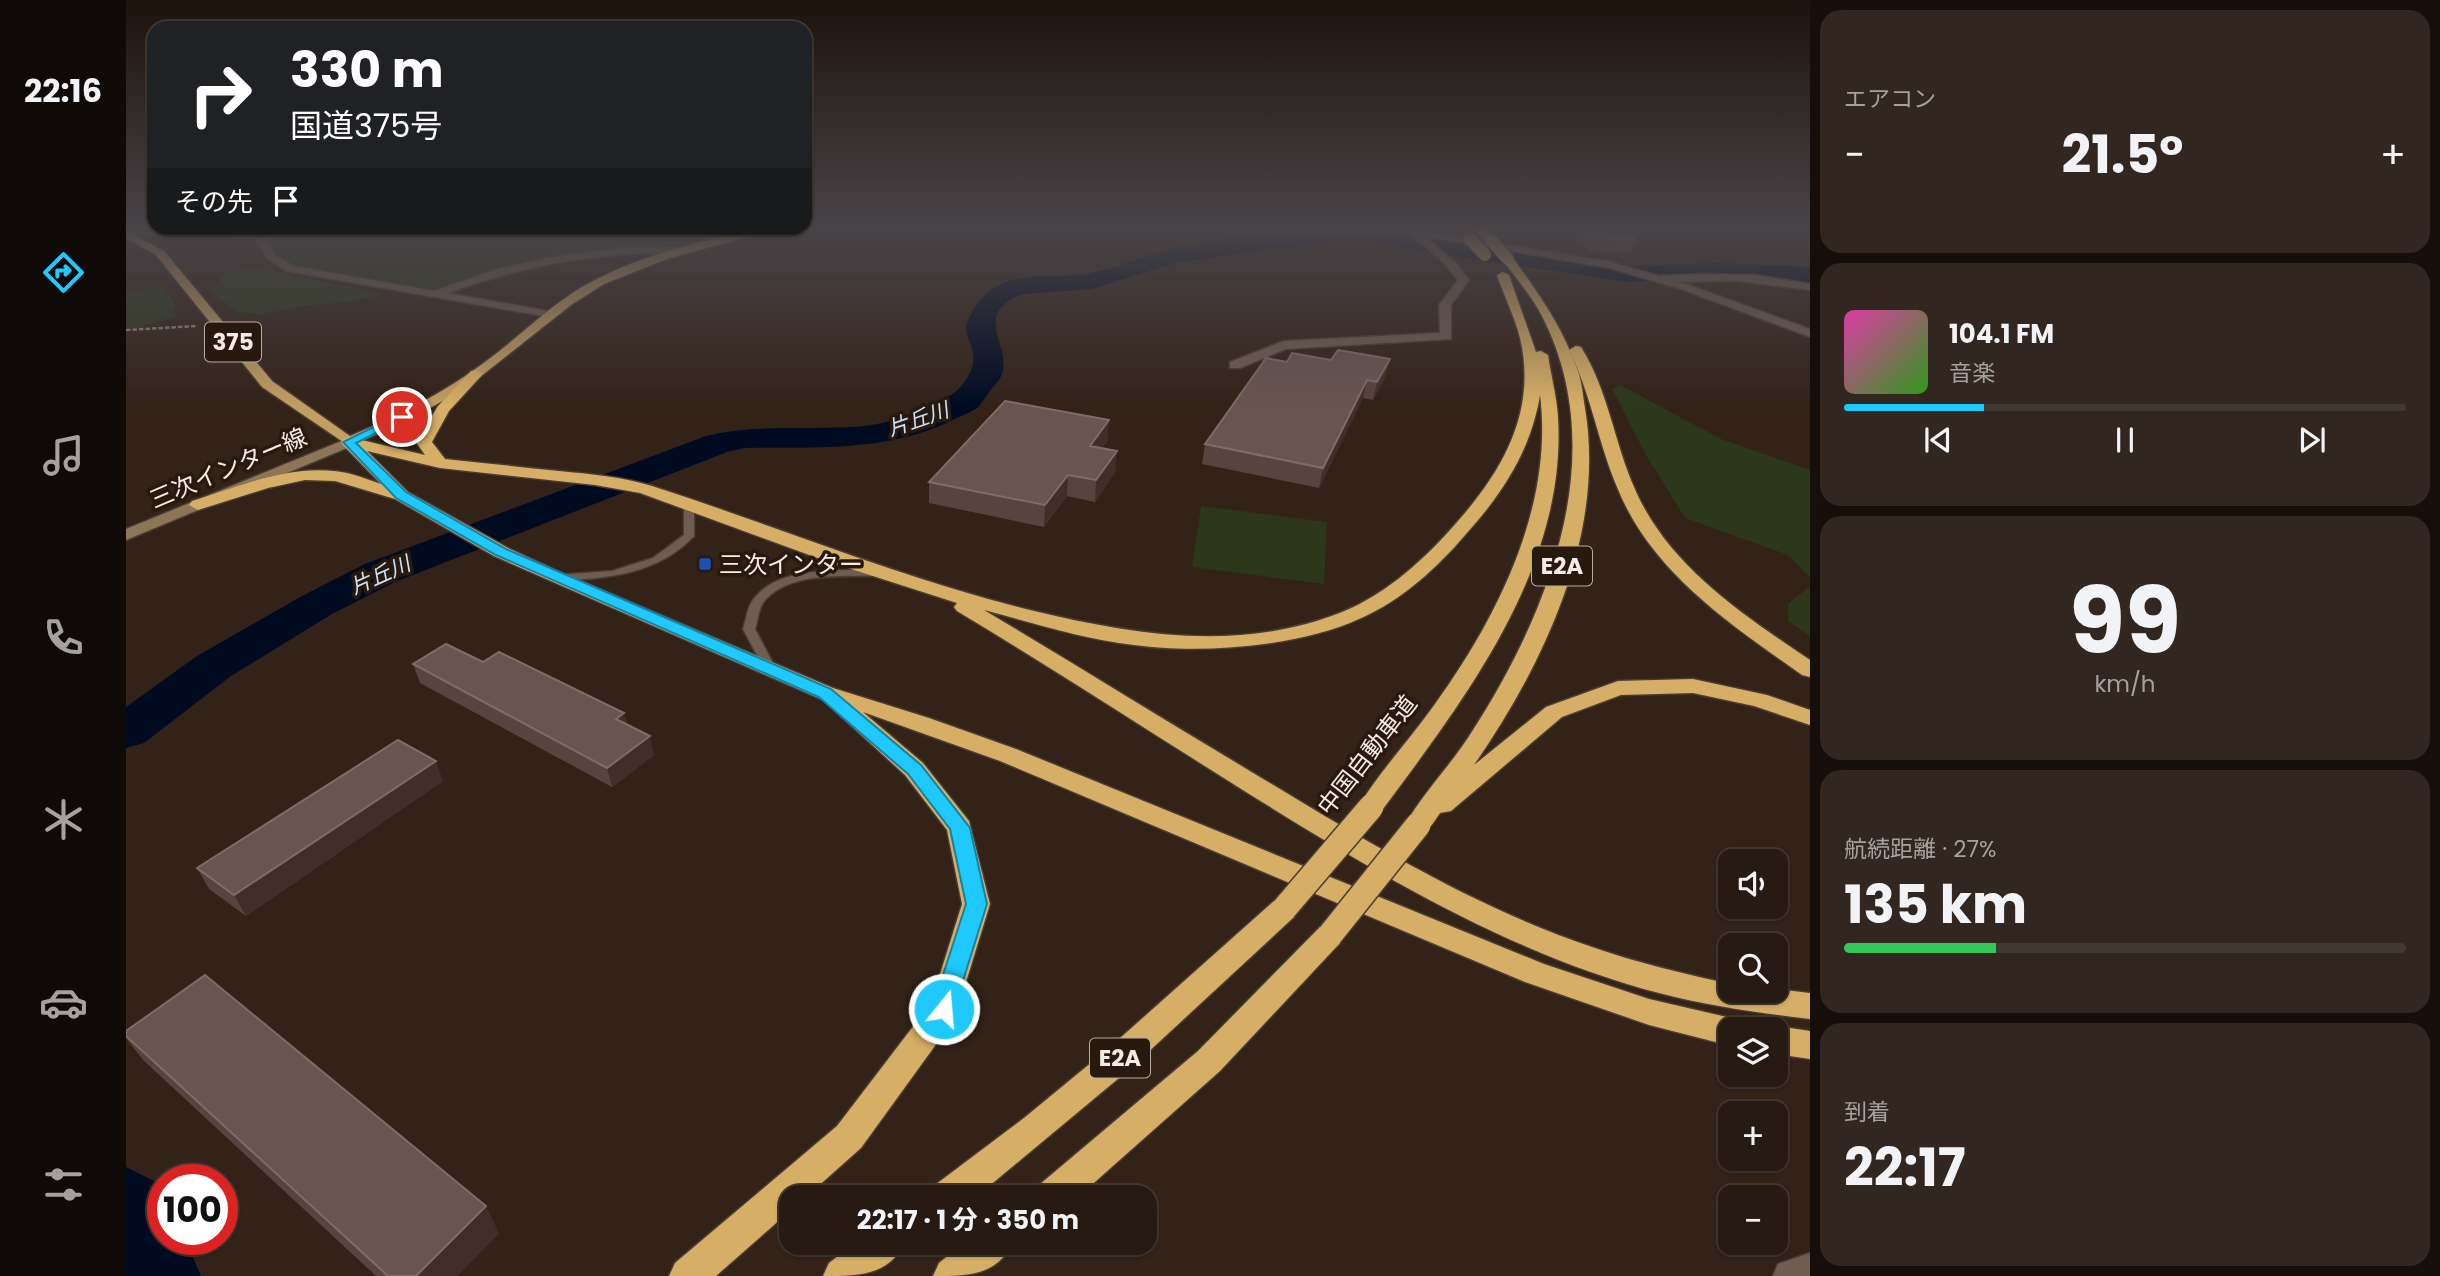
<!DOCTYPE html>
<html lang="ja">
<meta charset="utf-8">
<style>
:root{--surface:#261a12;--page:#322720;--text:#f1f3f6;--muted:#a4a19f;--line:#423832;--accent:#1fc9fd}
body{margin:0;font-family:Poppins,"Noto Sans JP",sans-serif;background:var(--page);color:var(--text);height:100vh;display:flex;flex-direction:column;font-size:26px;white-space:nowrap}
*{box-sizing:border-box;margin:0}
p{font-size:23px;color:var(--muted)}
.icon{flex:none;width:38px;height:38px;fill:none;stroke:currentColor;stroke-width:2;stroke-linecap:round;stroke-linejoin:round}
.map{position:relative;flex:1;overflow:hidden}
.side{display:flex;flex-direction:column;gap:10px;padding:10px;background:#150e0a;width:630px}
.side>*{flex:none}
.banner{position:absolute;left:21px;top:21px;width:665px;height:214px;border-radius:21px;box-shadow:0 2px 5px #0004,0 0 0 2px var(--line);background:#202124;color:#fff;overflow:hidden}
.controls{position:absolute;left:1592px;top:849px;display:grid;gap:14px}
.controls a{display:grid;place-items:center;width:70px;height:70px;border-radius:14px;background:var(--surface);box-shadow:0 2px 5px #0004,0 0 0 2px var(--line);font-size:35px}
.speed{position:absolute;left:21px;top:1164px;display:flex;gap:14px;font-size:35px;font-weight:700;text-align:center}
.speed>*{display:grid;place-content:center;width:91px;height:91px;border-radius:50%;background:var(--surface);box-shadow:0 2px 5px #0004,0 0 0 2px var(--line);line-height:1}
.speed .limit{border:10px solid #d22;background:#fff;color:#111}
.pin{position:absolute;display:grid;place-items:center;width:60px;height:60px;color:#fff;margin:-30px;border:4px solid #fff;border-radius:50%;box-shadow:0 2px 7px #0007}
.me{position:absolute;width:77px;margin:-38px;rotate:17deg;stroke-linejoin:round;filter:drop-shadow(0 0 5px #0008)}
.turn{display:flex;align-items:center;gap:24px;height:147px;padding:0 28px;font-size:32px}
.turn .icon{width:91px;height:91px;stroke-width:2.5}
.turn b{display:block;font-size:49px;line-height:60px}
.then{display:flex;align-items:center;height:66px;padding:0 28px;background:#0003;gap:14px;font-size:26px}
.big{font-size:52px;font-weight:700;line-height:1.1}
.side .widget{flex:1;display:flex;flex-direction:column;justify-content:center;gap:10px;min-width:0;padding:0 24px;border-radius:21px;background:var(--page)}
.side .dial{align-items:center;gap:0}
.dial b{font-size:91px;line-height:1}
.song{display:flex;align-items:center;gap:21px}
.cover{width:84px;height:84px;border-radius:10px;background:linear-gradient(135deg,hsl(320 70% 55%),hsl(110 70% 35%))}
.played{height:7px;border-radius:4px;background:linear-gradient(90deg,var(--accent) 25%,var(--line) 25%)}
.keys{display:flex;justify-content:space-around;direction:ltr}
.heat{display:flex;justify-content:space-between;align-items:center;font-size:38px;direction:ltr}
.charge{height:10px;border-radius:5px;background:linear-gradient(90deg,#34c759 27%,var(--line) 0)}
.trip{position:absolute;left:653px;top:1185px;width:378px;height:70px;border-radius:21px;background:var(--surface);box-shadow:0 2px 5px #0004,0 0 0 2px var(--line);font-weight:700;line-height:70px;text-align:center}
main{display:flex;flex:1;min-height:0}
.tab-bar{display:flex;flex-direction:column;width:126px;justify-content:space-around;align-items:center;background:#0f0a07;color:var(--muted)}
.tab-bar .icon{width:49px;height:49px}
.tab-bar .active{color:var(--accent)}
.tab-bar b{font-size:32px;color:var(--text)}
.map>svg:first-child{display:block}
.green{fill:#2d371a}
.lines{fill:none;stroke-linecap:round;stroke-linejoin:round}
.river{fill:#000b22;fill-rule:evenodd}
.service-casing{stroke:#4a3c34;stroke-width:3}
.minor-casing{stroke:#4a3c34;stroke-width:3}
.tertiary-casing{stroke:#4a3c34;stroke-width:3}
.secondary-casing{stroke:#4a3c34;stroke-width:3}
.trunk-casing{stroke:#4a3c34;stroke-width:3}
.motorway-casing{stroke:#4a3c34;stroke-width:3}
.path{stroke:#968980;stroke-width:2.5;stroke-dasharray:4.5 2;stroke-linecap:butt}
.service{fill:#6f5d51;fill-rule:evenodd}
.minor{fill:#6f5d51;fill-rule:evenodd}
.tertiary{fill:#6f5d51;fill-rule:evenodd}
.secondary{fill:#8e7557;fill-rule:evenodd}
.trunk{fill:#c29e61;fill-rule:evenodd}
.motorway{fill:#d7ae65;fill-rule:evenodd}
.motorway-bridge-far1-casing{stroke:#4a3c34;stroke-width:14;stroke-linecap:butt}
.motorway-bridge-casing{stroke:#4a3c34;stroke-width:28;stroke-linecap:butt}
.motorway-bridge-far1{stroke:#d7ae65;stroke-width:12}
.motorway-bridge{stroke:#d7ae65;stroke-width:25}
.wall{fill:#574340}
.shaded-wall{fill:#412e29}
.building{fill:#685552;stroke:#7e6c69;stroke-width:2}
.route{fill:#1fc9fd;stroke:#1483a4;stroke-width:2}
.transit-dot{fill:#1a4fb4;stroke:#28190e;stroke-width:2.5}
.labels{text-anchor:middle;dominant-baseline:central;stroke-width:7;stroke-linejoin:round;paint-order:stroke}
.far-water-label{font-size:21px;font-style:italic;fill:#cde3fb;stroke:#28190e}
.shield{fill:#28190e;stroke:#b8aca4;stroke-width:2}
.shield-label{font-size:23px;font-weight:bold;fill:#f6ebe4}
.street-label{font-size:24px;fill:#f6ebe4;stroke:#28190e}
.poi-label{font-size:24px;fill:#f6ebe4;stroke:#28190e;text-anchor:start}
</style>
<main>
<nav class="tab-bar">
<b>22:16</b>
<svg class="icon active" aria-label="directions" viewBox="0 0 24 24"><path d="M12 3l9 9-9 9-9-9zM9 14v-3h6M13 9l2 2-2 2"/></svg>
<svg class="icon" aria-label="music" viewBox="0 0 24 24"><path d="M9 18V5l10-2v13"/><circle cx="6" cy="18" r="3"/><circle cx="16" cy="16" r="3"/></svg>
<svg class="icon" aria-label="phone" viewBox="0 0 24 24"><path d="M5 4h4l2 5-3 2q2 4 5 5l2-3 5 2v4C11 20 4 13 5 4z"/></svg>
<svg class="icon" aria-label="climate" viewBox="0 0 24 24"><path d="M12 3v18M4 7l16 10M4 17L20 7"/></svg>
<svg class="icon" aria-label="car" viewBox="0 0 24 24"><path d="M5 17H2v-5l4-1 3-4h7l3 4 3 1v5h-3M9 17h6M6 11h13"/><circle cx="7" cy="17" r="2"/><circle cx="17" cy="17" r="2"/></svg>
<svg class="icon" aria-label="filters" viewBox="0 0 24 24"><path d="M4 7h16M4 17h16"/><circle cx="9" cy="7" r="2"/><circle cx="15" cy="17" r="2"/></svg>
</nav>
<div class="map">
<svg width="1684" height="1276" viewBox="0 0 1684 1276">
<rect width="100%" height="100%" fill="#322218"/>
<g class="green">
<path d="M87 228H633L555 249 494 248 350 279 309 291 165 266C144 233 124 231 87 228Z"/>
<path d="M127 267 256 294 222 302 185 305 135 314 112 312 82 290 93 282 98 273Z"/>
<path d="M38 287 49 305 47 317 12 328H0V291Z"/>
<path d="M1494 385 1595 439 1684 470V578L1662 555 1559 518 1520 455 1486 389Z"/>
<path d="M1075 506 1201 522 1198 584 1066 567Z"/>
<path d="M1684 586V636L1662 621V604Z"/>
</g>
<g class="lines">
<g class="river">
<path d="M1236 228 1501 266 1593 263 1684 267V283L1593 278 1501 282 1234 242 1132 251 1050 263 966 289 898 294C844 312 886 346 876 374 874 380 868 386 864 391 860 396 856 403 851 408 844 413 834 416 827 420 761 452 690 447 618 448L601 452 269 582 206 614 105 676 18 743 0 748V707L71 656 176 596 239 564 580 436C632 423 685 431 738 426 768 423 797 409 823 396 837 389 850 369 847 353 846 345 840 336 840 328 841 318 851 303 858 296 885 268 930 280 965 273 992 268 1019 255 1046 249 1102 238 1180 228 1236 228Z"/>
<path d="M0 1167 32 1183 37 1192V1239H59L75 1276H0Z"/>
</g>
<g class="service-casing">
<g id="service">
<path d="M563 502 568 505V536C531 575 482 578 431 581L425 578 431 575 486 571 527 558 558 535V505Z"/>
<path d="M721 570H751L757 573 751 576C718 576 659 572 637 603 632 610 632 621 629 629L649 667 647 670H639L617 629C620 621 621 610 625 603 644 572 689 571 721 570Z"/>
</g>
</g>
<g class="minor-casing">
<g id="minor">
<path d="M14 228C57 228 97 226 138 237L149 254 167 266 308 291 368 270 426 257 494 248 563 247 568 250 563 253C479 251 401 264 322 293L427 312V316L423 317 160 271 141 258 131 241C88 230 44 231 0 236V230Z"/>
<path d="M1286 231H1292L1330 263 1343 280 1325 305V339L1160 349 1114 368H1104V362L1158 341 1314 333 1313 305 1332 280 1317 262 1286 235Z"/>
<path d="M1572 274 1628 275 1684 284V290L1610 281 1535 282 1530 279 1535 276Z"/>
<path d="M1684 1253V1276H1647L1652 1264Z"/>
</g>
</g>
<g class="tertiary-casing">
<path id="tertiary" d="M1252 228H1277L1485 262 1563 285 1684 329V337L1555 289 1484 268Z"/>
</g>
<g class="secondary-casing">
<path id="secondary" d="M223 438 228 439 230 442 228 445 0 540V529Z"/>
</g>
<g class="trunk-casing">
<path id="trunk" d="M633 228H652L541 259 478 284 445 305 340 388 277 423 223 446 136 387 30 255 0 238V231L38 251 146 381 224 436C272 416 318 393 359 362 392 338 421 308 456 287 510 256 572 242 633 228Z"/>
</g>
<g class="motorway-casing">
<g id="motorway">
<path d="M1346 228H1358L1371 241 1362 243Z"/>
<path d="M1382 256 1386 257C1414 295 1436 326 1452 371 1456 383 1457 396 1459 408 1480 534 1418 664 1348 765L1420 707 1492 681 1567 679 1641 695 1684 710V725L1628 706 1567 693 1495 695 1436 717 1325 811 1314 813C1305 826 1300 837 1283 832L1279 825C1298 791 1327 763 1347 730 1424 610 1486 453 1416 316 1406 296 1389 277 1376 259Z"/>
<path d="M1377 272 1383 275 1410 352 1415 351 1422 355C1425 376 1431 397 1432 418 1441 568 1338 700 1254 813L1245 816 1236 813 1232 807C1254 771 1285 738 1309 704 1372 617 1428 505 1414 395 1405 450 1377 493 1340 534 1311 568 1275 601 1233 619 1172 647 1074 654 1008 645 957 639 907 623 858 610 957 669 1055 730 1154 789 1253 849 1356 910 1466 947 1512 963 1558 974 1605 984V990L1650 989 1684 993V1019C1633 1013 1583 1006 1533 993 1387 955 1254 875 1128 797 1029 735 931 671 831 611L828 607 831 603 697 560 514 493 469 485 314 468 241 451 282 492 382 548 438 574 707 688 803 718 890 749 1418 964 1523 999 1605 1018 1616 1022 1619 1029H1605V1046L1523 1025 1399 982 874 761 737 712 797 763 843 821 864 904 829 1018 735 1148 680 1197H665V1210L590 1276H543L549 1263 711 1126 805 1003 836 904 821 830 779 775 697 700 368 556 269 499 209 481 179 480 142 488 72 510 63 505 66 501C111 487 160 466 208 471 224 472 240 479 255 484L217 445 215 442 217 439 223 437 299 455 290 442 312 406 345 371 350 370 357 374 323 411 306 442 319 459C357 463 395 467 433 471 464 474 497 477 526 486 653 527 775 578 904 610 1008 635 1113 653 1216 612 1261 594 1301 557 1332 521 1378 469 1411 410 1394 338 1389 317 1378 296 1371 275Z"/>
<path d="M1450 346 1455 347C1482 390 1488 441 1508 487 1541 565 1616 614 1684 660V677L1676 675C1604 624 1525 572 1491 487 1472 442 1465 394 1443 350Z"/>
<path d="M1158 898 1168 901 1172 909 1168 917 1005 1068 850 1197H804L809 1185 898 1118 983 1048 1148 901Z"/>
<path d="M1204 924 1214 927 1218 935 1214 943 1094 1071 952 1197H908L913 1185 1072 1051 1194 927Z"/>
<path d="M1650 1026 1684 1031V1059L1650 1054V1029H1642Z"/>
<path d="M730 1242H779C763 1276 732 1276 697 1276L703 1263Z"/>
<path d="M839 1242H887C871 1276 842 1276 807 1276L813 1263Z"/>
</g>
</g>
<g class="path">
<path d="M418 230 432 228"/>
<path d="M0 330 71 326"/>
</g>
<use href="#service" class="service"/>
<use href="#minor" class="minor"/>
<use href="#tertiary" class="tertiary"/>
<use href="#secondary" class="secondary"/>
<use href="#trunk" class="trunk"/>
<use href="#motorway" class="motorway"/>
<g class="motorway-bridge-far1-casing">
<g id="motorway-bridge-far1">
<path d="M1343 238 1359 255"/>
<path d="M1366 241 1382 259"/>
</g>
</g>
<g class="motorway-bridge-casing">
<g id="motorway-bridge">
<path d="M1158 909 1245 807"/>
<path d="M1204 935 1292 825"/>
</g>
</g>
<use href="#motorway-bridge-far1" class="motorway-bridge-far1"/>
<use href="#motorway-bridge" class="motorway-bridge"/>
</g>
<g class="wall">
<path d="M1442 228H1496L1509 240 1505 252 1464 251Z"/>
<path d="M1205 360 1259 377 1247 400 1237 398 1193 488 1076 464 1079 444 1161 362Z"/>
<path d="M982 440 976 448 989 472 969 502 941 496 918 527 803 503V482Z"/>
<path d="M357 662 498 713 501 724 528 755 486 787 294 683 287 664Z"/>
<path d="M317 781 120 916 83 889 71 868Z"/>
<path d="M0 1031 373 1233 331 1276H250L17 1060 0 1038Z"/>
</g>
<g class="shaded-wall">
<path d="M1264 359 1259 377 1247 400 1251 382Z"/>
<path d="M1241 380 1237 398 1193 488 1197 468Z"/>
<path d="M983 420 982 440 963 466 964 446Z"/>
<path d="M991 451 989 472 969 502 970 480Z"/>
<path d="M942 475 941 496 918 527 919 505Z"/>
<path d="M498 713 502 732 490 719Z"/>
<path d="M524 736 528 755 486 787 481 768Z"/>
<path d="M310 761 317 781 120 916 108 895Z"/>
<path d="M360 1206 373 1233 331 1276H290Z"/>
</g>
<g class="building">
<path d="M1458 228H1496L1509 240 1468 238Z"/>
<path d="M1212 350 1264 359 1251 382 1241 380 1197 468 1079 444 1140 358 1161 362 1166 353 1205 360Z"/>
<path d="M879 401 983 420 964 446 991 451 970 480 942 475 919 505 803 482Z"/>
<path d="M320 644 357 662 373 652 498 713 490 719 524 736 481 768 287 664Z"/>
<path d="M272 740 310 761 108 895 71 868Z"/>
<path d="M79 975 360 1206 290 1276H262L0 1036V1031Z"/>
</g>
<linearGradient id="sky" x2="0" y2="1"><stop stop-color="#1c130d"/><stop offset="0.56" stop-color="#494448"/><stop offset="1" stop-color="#494448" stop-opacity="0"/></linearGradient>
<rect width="1684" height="407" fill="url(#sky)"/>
<path class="route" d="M272 415 282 417 230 443 280 492 380 549 705 689 795 765 844 828 861 904 826 1016 818 1019 810 1016 806 1009 840 904 824 829 782 774 693 697 370 555 270 498 217 442Z"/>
<rect class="transit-dot" x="572" y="557" width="14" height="14" rx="3.5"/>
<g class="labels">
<g class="far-water-label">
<text transform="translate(792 419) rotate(-19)">片丘川</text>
<text transform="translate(254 575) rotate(-24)">片丘川</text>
</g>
<g class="shield">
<rect x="79" y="322.5" width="56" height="39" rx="5"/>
<rect x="1406" y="546.5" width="60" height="39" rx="5"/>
<rect x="964" y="1038.5" width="60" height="39" rx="5"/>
</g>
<g class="shield-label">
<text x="107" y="342">375</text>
<text x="1436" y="566">E2A</text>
<text x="994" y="1058">E2A</text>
</g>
<g class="street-label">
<text transform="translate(102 468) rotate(-23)">三次インター線</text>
<text transform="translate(1241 755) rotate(-52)">中国自動車道</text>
</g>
<g class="poi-label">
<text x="593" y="564">三次インター</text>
</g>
</g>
</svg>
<div class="controls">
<a><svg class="icon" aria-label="sound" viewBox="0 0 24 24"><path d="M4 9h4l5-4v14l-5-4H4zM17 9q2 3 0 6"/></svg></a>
<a><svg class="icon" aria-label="search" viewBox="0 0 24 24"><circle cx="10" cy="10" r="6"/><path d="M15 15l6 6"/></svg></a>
<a><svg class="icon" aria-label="layers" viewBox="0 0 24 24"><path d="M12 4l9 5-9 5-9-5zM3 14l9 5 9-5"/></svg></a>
<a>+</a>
<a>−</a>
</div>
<div class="speed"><div class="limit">100</div></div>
<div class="pin" style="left:276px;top:417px;background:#d93025"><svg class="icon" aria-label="arrive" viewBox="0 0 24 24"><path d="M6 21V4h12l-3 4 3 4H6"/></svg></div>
<svg class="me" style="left:818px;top:1009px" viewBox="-20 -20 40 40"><circle r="17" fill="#1fc9fd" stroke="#fff" stroke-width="3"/><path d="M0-11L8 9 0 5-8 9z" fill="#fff"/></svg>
<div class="trip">22:17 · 1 分 · 350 m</div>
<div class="banner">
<div class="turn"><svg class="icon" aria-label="right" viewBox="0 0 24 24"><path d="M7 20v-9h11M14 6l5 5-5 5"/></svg><div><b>330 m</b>国道375号</div></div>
<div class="then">その先<svg class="icon" aria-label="arrive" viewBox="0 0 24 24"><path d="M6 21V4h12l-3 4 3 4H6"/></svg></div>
</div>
</div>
<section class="side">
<div class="widget"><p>エアコン</p>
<div class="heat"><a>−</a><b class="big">21.5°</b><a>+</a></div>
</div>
<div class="widget">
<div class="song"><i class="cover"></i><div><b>104.1 FM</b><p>音楽</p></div></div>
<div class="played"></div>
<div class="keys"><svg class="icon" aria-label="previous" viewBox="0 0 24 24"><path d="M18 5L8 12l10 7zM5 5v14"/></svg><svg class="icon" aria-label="pause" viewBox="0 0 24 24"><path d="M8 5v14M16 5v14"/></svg><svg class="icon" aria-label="next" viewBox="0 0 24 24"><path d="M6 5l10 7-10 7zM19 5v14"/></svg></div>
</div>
<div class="widget dial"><b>99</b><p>km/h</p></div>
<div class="widget"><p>航続距離 · 27%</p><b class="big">135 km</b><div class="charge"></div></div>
<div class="widget"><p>到着</p><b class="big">22:17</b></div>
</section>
</main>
